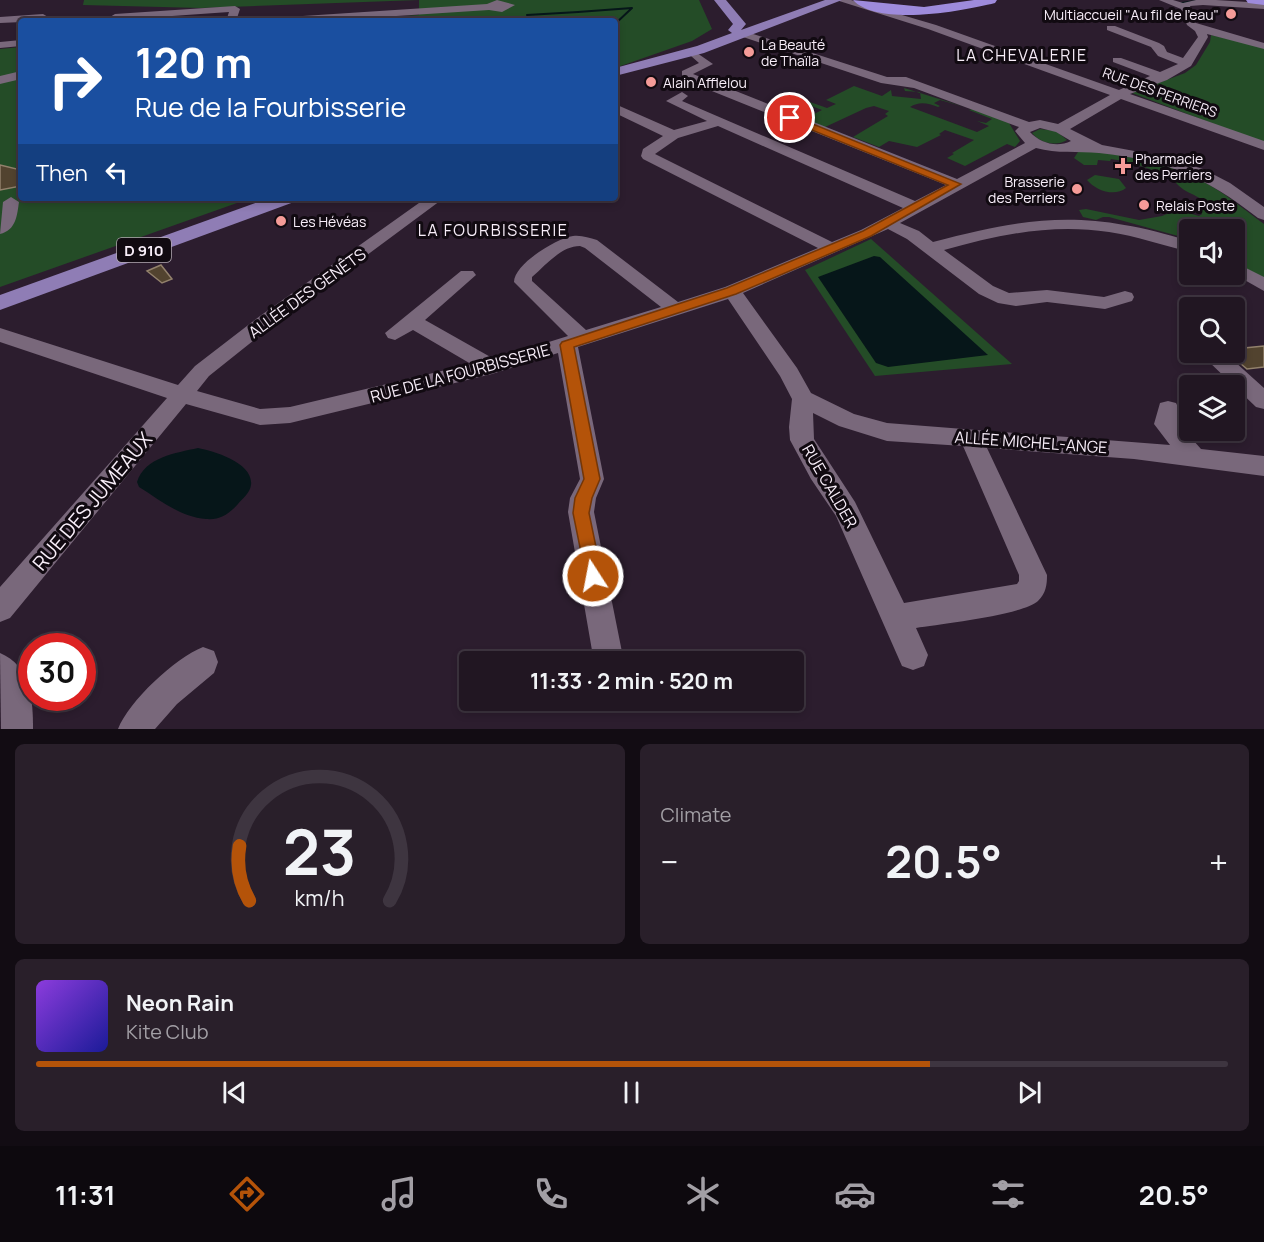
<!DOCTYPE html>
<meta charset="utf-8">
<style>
:root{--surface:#211622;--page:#291f2a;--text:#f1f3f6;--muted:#a29fa5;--line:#3e3540;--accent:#b45309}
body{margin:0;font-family:Manrope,sans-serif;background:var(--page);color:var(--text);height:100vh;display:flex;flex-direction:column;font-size:22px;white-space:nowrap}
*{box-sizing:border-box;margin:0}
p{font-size:20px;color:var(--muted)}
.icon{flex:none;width:33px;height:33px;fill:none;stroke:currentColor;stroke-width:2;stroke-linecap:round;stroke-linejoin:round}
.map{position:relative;height:729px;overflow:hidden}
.panel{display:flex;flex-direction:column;gap:15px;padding:15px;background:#120c13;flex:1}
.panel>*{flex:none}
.guide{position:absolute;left:18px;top:18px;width:600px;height:183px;border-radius:6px;box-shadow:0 3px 9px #0003,0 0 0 2px var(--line);background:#1a4fa0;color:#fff;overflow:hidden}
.tools{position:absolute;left:1179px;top:219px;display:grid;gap:12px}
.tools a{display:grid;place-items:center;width:66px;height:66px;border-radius:6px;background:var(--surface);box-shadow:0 3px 9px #0003,0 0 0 2px var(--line);font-size:30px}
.speed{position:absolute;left:18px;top:633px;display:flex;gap:12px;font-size:30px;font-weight:700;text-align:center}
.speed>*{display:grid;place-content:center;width:78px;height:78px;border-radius:50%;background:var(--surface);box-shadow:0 3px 9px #0003,0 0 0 2px var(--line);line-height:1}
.speed .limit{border:9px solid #d22;background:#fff;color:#111}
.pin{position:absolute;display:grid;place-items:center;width:51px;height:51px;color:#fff;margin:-26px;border:3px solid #fff;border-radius:50%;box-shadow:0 2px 6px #0007}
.me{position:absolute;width:66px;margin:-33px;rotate:349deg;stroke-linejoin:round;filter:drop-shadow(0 0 4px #0008)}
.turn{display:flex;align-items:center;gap:21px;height:126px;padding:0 18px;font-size:27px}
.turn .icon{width:78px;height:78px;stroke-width:2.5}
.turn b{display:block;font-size:42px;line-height:51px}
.then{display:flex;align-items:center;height:57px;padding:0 18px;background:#0003;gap:12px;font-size:22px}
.big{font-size:45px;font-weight:700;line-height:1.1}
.panel .widget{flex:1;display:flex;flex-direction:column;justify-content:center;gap:9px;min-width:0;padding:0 21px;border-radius:9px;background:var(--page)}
.panel .dial{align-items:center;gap:0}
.dial svg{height:156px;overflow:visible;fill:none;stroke:var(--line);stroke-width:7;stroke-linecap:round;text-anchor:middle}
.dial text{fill:var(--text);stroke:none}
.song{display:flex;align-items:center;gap:18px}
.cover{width:72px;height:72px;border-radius:9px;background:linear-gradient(135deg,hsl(270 70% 55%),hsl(240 70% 35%))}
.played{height:6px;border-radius:3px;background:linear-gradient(90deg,var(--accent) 75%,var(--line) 75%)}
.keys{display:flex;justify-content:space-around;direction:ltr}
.heat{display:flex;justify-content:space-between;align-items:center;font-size:33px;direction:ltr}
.panel .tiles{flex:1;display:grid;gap:15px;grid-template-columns:1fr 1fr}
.widget:last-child{grid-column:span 2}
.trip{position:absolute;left:459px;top:651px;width:345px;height:60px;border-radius:6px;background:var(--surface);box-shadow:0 3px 9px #0003,0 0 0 2px var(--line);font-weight:700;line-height:60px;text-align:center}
.menu{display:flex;height:96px;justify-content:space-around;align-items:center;background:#0d090e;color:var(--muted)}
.menu .icon{width:42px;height:42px}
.menu .selected{color:var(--accent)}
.menu b{font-size:27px;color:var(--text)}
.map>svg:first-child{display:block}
.green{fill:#244c27}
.water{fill:#061619}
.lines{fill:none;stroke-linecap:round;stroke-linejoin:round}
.stream{stroke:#061619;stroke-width:2}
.building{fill:#52432f;stroke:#92816c;stroke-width:1.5}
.minor{fill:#79687b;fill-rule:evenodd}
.major{fill:#8f7db5;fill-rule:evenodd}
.highway{fill:#9e8bdc;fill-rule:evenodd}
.route{fill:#b45309;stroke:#753606;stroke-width:1.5}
.poi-dot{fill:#f59b98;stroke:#110a11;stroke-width:2}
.labels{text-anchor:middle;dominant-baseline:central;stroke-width:6;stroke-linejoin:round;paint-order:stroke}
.far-poi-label{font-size:14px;fill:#f8eef9;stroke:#110a11;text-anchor:start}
.far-street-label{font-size:14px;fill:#f8eef9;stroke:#110a11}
.shield{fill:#110a11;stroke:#b3aab3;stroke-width:1.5}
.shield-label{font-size:15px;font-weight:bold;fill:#f8eef9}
.far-quarter-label{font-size:16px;letter-spacing:1.5px;fill:#f8eef9;stroke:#110a11}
.street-label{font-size:16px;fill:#f8eef9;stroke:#110a11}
.near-street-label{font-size:20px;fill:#f8eef9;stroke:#110a11}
</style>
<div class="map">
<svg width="1264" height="729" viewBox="0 0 1264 729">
<rect width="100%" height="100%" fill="#2c1d2e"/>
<g class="green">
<path d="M84 0H419L201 8 83 5Z"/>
<path d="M419 0H699L712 29 692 41 615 68V21H328L419 15Z"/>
<path d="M1211 35 1264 47V143L1132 93 1185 73 1196 65 1210 42Z"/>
<path d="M21 47V198H251L0 287V49Z"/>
<path d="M854 86 882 96 891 90 892 96 921 99 920 92 905 91 904 88 965 107 940 100 934 103 940 106 938 107C928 103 919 101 910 107L977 132 989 126 977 121 986 123 992 119 969 110 972 109 1009 123 1020 141 1015 147 1007 144 965 166 947 158 954 154 952 153 974 140 945 130 939 134 941 135 917 147 889 141 879 147 853 137 888 116 885 114 889 111 874 106 866 108 823 128 802 120 822 110 806 104 810 102 827 108 836 104 826 100Z"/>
<path d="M1040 129 1056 131 1067 140C1056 147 1040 143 1032 133Z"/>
<path d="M1080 149C1120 155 1163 161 1200 180 1223 191 1243 209 1264 224V280L1237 264 1243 262 1235 257 1234 230H1190L1189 239 1109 217H1103L1096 220 1083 217 1079 210 1086 209 1139 220 1162 216 1169 213 1185 212 1199 216 1202 214 1199 208H1203L1205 204C1201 197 1193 195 1186 191 1180 188 1176 182 1172 180 1152 168 1131 162 1111 159L1110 161 1098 160 1097 165H1084L1074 158Z"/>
<path d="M1095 175 1119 179 1126 188C1115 197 1096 191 1087 180Z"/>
<path d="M871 239 1012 364 875 376 805 270Z"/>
</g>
<g class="water">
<path d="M874 256 880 257 988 355 888 367 876 363 818 277Z"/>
<path d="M198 448C214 451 254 463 251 485 250 493 242 499 238 504 228 515 220 520 206 519 180 517 160 500 139 487L137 482C145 457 176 453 198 448Z"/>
</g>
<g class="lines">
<g class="stream">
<path d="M1182 3 1196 1"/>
<path d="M578 12 632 8 615 24"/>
<path d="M527 15 578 12"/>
</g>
</g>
<g class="building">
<path d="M0 165 21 170V186L0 190Z"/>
<path d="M161 265 172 279 162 283 147 271Z"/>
<path d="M1264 346V367L1247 369 1234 358V349Z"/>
</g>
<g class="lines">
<g class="minor">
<path d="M497 0 515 5 502 12 489 10 319 21H267L272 18 487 4Z"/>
<path d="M836 0H851L936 25 1119 90 1150 76 1113 62V58H1121L1160 72 1178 64 1158 56 1151 47 1107 30V26H1115L1159 43 1164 46 1167 52 1183 58 1198 37 1195 31 1187 25 1181 9 1159 0H1173L1183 3 1196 0H1216L1264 3V9L1203 5 1190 6 1196 23 1264 43V49L1207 34 1208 37 1191 66 1167 80 1130 94 1264 141V150L1121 99 1070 129 1102 145 1156 155 1203 169 1230 183 1264 207V220L1258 218C1204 176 1168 161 1099 153 1078 151 1057 154 1036 148L900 223 919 231 933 242C1035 215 1088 210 1190 241V252C1162 245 1136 236 1109 232 1051 223 999 235 944 250L993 286 1009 293 1047 290 1104 297 1125 291 1132 293 1134 297 1132 301 1105 309 1047 302 1016 306 998 303 979 294 907 239 888 229 743 293 797 368 811 393 854 414 887 423 1170 445 1154 424 1160 403 1168 401 1176 403 1179 409 1177 422 1201 449 1264 456V476L1134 459 987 448 1047 575C1047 585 1046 593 1038 601 1023 615 941 624 916 628L928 655 924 666 913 670 902 666 836 516 811 479 790 440 789 427 792 399 780 376 728 299 578 347 604 479 596 498 594 512 624 662H594L568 512 570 498 580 479 558 353 492 374 290 423 260 425 186 404 10 618 0 622V587L167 398 0 342V328L178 385 195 366 260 316 426 198H444L274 324 209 376 197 391 260 409 290 407 471 364 413 330 395 340 388 338 385 333 461 271H473L476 275 425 320 494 359 568 336 514 282C514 264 557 238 573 236 582 235 589 238 597 240L678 302 725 287 818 248 643 159 641 156 643 149 663 136 615 113V104L674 130 707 121 666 101 682 92 688 96 682 101 915 201 946 185 682 79V71L699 63 691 56 697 53 713 64 693 74 957 179 1025 143 1015 131 1019 127 914 88 881 83 740 36 739 34 744 31 887 77H906L1029 122 1040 120 1058 124 1110 95 928 29ZM718 126 903 208 861 230 832 242 655 154 678 138ZM1040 128 1056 132 1071 141C1057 148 1040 143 1030 132ZM580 246 585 248 661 307 586 330 532 281V277C546 265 561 246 580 246ZM813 413 839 426 887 441 963 446 1019 575V581L1017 584 904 603 855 502 814 439Z"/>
<path d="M235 6 240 9 236 21H226L229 12 115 20 110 17 115 14Z"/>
<path d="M43 14 48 17 44 21 0 23V17Z"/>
<path d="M21 40V46L0 48V42Z"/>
<path d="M21 71V79L0 84V76Z"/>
<path d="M11 197 19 202C17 216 16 230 0 234L3 202Z"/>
<path d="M1234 262 1264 277V291L1234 274Z"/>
<path d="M1204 352H1224L1264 388V409L1256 407 1206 359Z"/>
<path d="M203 647 214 651 218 662 214 673 177 704 155 729H118C129 701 175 658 203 647Z"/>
<path d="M0 653C31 666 33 700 33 729H1Z"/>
</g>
<g class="major">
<path d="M714 0H726L746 24 741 30 825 0H842L704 53 615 76V68L697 46 732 33 728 30 733 24Z"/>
<path d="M269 198H297L294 202 0 310V295Z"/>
</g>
<g class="highway">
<path d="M853 0 924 7 974 0H997L995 3C963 11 878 27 853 0Z"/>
<path d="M1246 0H1264V5L1248 3Z"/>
</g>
</g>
<path class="route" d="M787 116H793L961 184 871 236 736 294 574 347 600 479 592 498 589 513 602 576 599 582 593 585 587 582 573 513 575 498 584 479 560 345 562 342 727 288 863 231 948 185 787 120Z"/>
<g class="poi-dot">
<circle cx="1231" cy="14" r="6"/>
<circle cx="749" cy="52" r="6"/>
<circle cx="651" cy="82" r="6"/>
<path d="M1120 157h6v6h6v6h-6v6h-6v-6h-6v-6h6z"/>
<circle cx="1077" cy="189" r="6"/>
<circle cx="1144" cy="205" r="6"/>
<circle cx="281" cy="221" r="6"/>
</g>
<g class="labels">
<g class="far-poi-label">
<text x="1219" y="14" text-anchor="end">Multiaccueil "Au fil de l'eau"</text>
<text x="761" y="44">La Beauté<tspan x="761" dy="16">de Thaïla</tspan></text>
<text x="663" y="82">Alain Afflelou</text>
<text x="1135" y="158">Pharmacie<tspan x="1135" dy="16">des Perriers</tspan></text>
<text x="1065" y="181" text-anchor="end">Brasserie<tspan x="1065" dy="16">des Perriers</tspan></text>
<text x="1156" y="205">Relais Poste</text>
<text x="293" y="221">Les Hévéas</text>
</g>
<g class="far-street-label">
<text transform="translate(1160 92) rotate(20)">RUE DES PERRIERS</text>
</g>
<rect class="shield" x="117" y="238" width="54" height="24" rx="4.5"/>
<g class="shield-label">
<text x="144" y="250">D 910</text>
</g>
<g class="far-quarter-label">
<text x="1022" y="55">LA CHEVALERIE</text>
<text x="493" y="230">LA FOURBISSERIE</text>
</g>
<g class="street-label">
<text transform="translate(307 293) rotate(-36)">ALLÉE DES GENÊTS</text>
<text transform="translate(460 373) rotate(-15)">RUE DE LA FOURBISSERIE</text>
<text transform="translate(1031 442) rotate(4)">ALLÉE MICHEL-ANGE</text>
<text transform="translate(830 486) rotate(60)">RUE CALDER</text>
</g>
<g class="near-street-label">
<text transform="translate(92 501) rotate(-50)">RUE DES JUMEAUX</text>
</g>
</g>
</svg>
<div class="tools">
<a><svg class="icon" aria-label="sound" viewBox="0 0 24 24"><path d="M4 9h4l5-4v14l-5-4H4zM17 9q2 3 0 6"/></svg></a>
<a><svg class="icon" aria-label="search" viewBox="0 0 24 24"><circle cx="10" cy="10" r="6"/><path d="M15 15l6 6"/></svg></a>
<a><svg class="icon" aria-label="layers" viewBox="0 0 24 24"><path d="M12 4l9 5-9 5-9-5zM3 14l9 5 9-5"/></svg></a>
</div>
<div class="speed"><div class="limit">30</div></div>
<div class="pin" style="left:790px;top:118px;background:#d93025"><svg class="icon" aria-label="arrive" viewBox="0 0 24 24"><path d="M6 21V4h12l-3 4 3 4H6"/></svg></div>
<svg class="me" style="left:593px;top:576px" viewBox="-20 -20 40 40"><circle r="17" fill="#b45309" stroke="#fff" stroke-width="3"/><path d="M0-11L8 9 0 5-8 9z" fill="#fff"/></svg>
<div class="trip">11:33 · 2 min · 520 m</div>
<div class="guide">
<div class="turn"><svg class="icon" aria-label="right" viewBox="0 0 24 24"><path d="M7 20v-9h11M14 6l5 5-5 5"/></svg><div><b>120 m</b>Rue de la Fourbisserie</div></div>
<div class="then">Then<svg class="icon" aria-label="left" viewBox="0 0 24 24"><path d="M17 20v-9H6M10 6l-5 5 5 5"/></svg></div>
</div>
</div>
<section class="panel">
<div class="tiles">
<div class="widget dial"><svg viewBox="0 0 100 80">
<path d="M14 69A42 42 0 1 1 86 69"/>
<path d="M14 69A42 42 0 0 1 9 41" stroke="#b45309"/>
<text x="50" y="56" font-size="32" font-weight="700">23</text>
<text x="50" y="72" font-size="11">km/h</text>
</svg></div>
<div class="widget"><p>Climate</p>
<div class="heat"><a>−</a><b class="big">20.5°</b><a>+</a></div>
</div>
<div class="widget">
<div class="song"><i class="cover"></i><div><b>Neon Rain</b><p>Kite Club</p></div></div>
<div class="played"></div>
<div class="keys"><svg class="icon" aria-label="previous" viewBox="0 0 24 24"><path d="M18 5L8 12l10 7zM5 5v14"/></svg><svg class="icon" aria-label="pause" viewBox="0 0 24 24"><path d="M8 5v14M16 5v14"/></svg><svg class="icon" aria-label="next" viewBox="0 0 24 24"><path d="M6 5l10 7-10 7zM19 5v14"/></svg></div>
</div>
</div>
</section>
<nav class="menu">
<b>11:31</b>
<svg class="icon selected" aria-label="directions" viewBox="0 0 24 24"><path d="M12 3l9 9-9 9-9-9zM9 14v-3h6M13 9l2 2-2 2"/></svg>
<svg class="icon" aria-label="music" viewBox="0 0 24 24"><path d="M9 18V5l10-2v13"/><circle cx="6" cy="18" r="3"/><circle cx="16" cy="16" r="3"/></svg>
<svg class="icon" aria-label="phone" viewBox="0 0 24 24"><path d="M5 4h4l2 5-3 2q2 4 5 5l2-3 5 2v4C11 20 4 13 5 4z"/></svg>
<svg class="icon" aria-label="climate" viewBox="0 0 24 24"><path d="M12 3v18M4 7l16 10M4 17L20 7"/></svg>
<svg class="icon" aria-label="car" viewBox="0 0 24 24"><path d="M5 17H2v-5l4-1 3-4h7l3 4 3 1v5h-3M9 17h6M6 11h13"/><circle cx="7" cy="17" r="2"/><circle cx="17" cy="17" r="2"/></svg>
<svg class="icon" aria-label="filters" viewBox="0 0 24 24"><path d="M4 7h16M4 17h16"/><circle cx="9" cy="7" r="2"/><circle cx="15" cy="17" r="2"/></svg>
<b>20.5°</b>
</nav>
